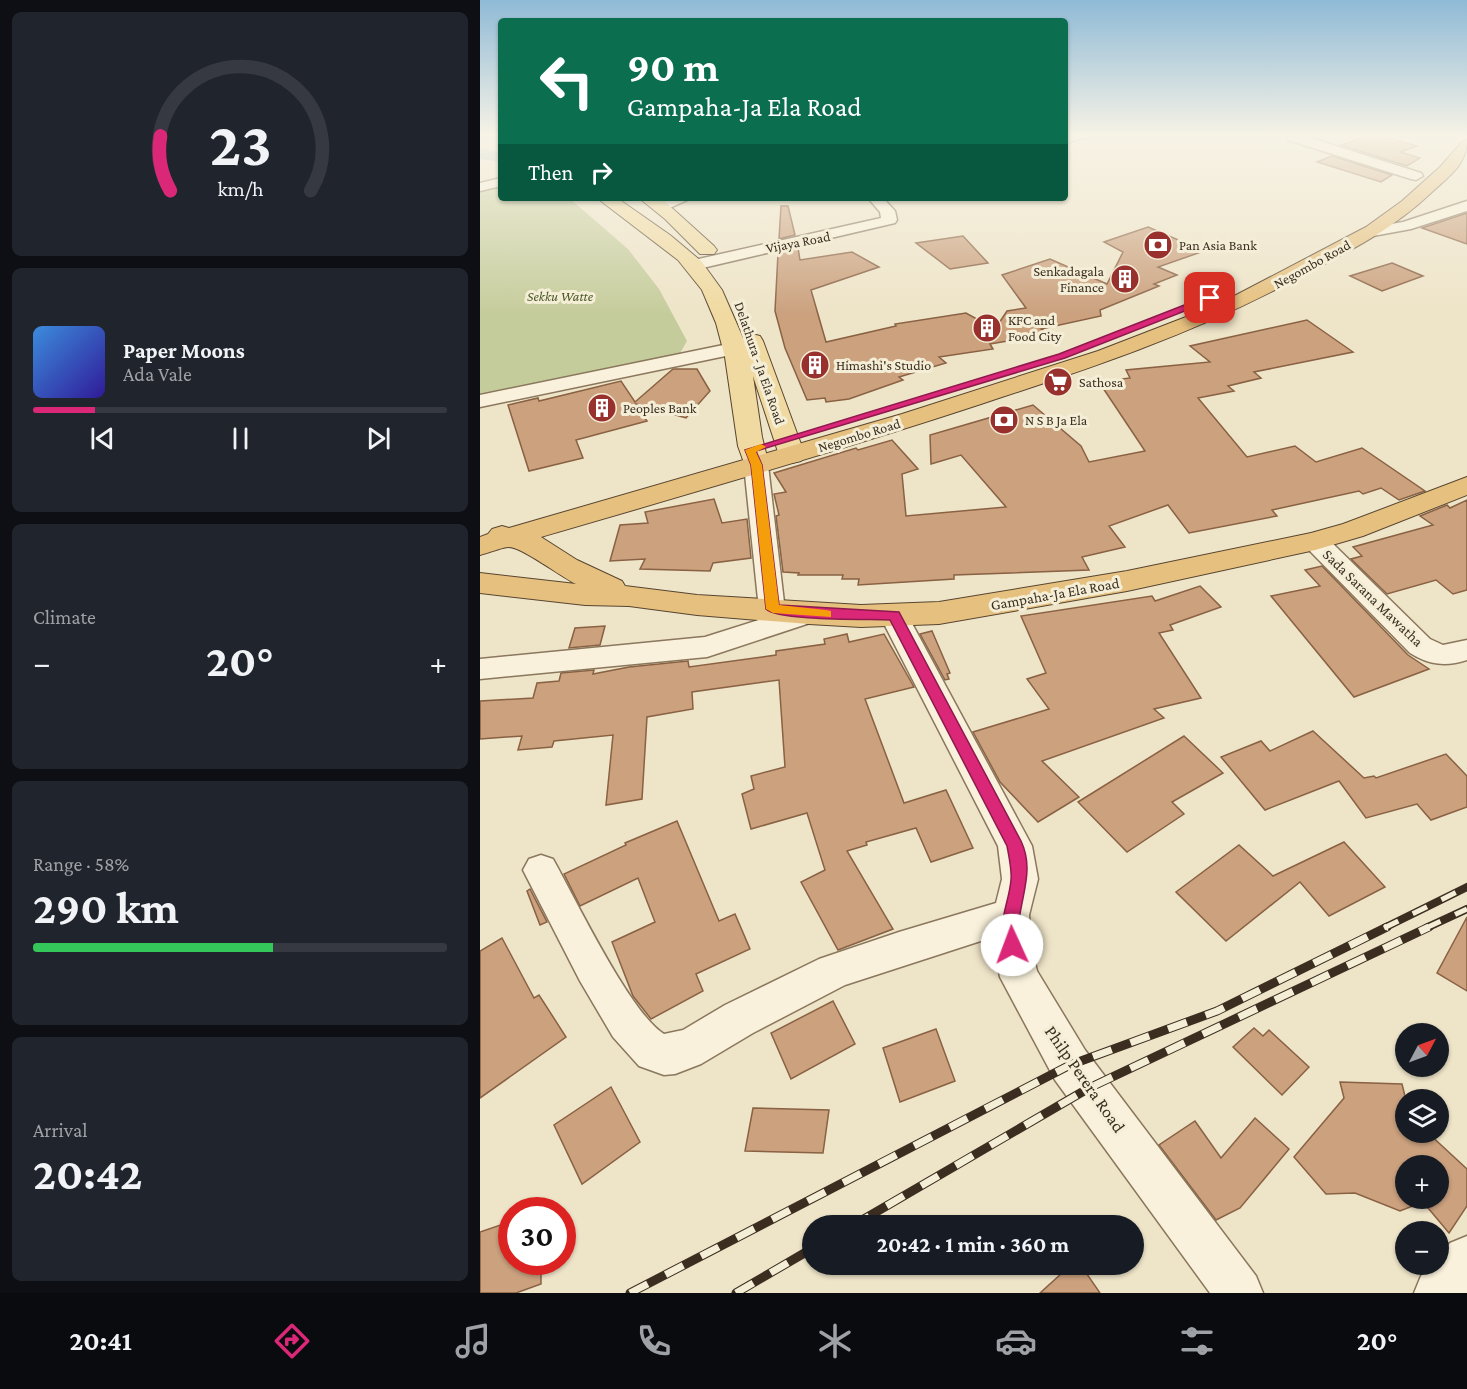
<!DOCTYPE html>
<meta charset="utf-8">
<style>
:root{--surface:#171b24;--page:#20242c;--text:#f1f3f6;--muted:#9ea1a6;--line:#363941;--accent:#db2777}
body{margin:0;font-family:"Crimson Pro",serif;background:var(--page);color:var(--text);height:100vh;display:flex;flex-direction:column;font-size:22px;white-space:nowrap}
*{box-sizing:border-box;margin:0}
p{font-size:20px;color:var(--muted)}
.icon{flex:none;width:33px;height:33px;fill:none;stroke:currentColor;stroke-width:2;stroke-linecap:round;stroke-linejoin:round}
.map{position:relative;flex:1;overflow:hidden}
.drawer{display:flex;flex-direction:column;gap:12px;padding:12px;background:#0d0f14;width:480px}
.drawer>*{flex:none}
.hud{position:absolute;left:18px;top:18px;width:570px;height:183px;border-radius:6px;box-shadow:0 2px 4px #0004;background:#0b6e4f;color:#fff;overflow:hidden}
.needle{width:39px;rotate:49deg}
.buttons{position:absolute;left:915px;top:1023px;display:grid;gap:12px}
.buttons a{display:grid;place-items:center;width:54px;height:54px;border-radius:50%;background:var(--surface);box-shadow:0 2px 4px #0004;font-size:30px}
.speed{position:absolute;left:18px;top:1197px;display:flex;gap:12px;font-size:30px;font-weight:700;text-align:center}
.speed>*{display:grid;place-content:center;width:78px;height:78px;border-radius:50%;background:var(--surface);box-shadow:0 2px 4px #0004;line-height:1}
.speed .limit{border:9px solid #d22;background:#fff;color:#111}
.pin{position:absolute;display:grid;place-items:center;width:51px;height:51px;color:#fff;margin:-26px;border-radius:12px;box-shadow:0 3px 9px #0006}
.me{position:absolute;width:66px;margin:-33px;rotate:358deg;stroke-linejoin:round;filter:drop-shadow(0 0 4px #0008)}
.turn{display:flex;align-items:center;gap:21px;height:126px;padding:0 30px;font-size:27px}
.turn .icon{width:78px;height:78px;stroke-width:2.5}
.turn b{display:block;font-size:42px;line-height:51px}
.then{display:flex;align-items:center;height:57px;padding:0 30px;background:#0003;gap:12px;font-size:22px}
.big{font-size:45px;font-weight:700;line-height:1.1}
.drawer .tile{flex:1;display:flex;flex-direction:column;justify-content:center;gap:9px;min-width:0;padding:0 21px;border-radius:9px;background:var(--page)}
.drawer .dial{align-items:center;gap:0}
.dial svg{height:156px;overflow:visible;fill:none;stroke:var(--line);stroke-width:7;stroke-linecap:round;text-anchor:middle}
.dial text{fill:var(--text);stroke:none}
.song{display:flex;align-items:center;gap:18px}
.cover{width:72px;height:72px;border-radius:9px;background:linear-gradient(135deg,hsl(210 70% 55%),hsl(250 70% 35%))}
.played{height:6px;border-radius:3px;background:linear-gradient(90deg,var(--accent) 15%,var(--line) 15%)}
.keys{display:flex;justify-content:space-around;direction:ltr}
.heat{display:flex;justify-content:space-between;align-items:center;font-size:33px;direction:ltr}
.charge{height:9px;border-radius:4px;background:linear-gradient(90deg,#34c759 58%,var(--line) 0)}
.trip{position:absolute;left:322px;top:1215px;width:342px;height:60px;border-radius:30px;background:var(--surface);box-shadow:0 2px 4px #0004;font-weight:700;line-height:60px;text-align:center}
.dock{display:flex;height:96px;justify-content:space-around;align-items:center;background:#090b0e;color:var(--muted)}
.dock .icon{width:42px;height:42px}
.dock .active{color:var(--accent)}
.dock b{font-size:27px;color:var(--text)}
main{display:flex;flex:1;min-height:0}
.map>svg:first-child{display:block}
.green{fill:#c5cc9b}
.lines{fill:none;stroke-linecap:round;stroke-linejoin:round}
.canal{fill:#a9c2bc;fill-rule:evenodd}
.building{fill:#cba17e;stroke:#896143;stroke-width:1.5;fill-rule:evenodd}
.minor-casing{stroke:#8a775d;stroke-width:3}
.primary-casing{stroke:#584531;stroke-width:2}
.trunk-casing{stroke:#584531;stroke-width:2}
.minor{fill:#f9f1db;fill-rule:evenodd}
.primary{fill:#f0daa1;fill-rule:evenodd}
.trunk{fill:#e6c07e;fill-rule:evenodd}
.rail-far1-casing{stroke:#3b2e20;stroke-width:8}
.rail-casing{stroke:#3b2e20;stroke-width:9}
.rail-far1{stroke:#f5eed7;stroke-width:5;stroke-dasharray:16;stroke-linecap:butt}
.rail{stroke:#f5eed7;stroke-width:7;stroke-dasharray:20;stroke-linecap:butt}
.route{fill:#db2777;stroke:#8e194d;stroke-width:1.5}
.slow{fill:#f59e0b}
.labels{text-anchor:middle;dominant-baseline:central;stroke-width:6;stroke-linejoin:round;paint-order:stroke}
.far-street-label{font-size:14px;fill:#3b2e20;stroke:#f5eed7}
.far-poi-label{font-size:14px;fill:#3b2e20;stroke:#f5eed7;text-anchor:start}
.far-park-label{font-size:14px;font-style:italic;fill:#495727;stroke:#f5eed7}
.street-label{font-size:15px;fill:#3b2e20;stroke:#f5eed7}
.near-street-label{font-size:18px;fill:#3b2e20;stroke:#f5eed7}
</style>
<main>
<section class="drawer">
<div class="tile dial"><svg viewBox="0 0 100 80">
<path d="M14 69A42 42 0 1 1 86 69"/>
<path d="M14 69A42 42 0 0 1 9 41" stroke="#db2777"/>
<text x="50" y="56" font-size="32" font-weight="700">23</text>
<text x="50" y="72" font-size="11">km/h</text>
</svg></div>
<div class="tile">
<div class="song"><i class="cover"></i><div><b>Paper Moons</b><p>Ada Vale</p></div></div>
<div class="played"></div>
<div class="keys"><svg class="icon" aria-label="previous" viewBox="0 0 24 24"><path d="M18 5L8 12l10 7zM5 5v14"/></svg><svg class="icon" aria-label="pause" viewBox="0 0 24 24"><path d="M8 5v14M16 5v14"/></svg><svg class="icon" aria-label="next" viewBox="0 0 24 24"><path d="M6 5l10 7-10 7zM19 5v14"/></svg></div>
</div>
<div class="tile"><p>Climate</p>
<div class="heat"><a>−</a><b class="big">20°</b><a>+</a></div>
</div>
<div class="tile"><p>Range · 58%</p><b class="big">290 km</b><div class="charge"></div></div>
<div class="tile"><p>Arrival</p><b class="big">20:42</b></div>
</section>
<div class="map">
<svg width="987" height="1293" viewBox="0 0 987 1293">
<rect width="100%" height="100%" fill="#eee4c8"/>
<path class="green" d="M21 186V198H89L148 249 179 289 207 341 199 355 0 395V191Z"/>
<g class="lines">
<path class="canal" d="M0 149 21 152V162L0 159Z"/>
</g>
<g class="building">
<path d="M895 134 937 146 920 152 940 158 927 166 861 145Z"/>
<path d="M852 156 912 175 901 182 837 162Z"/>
<path d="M301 206H308L315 235 299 239Z"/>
<path d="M987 213V244L942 228Z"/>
<path d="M668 227 724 251 678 267 697 275 674 284 679 286 620 310 621 316 561 329 569 334 510 344 513 349 459 357 466 363 419 377 423 380 369 399 346 402 345 398 327 400 305 348 295 311 298 253 318 248 320 260 372 252 399 267 331 290 346 342 416 326 415 324 486 313 515 329 527 311 546 308 522 275 570 259 627 284 643 252 624 242Z"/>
<path d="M483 236 508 263 470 269 436 243Z"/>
<path d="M912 263 943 276 902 291 870 276Z"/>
<path d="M827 320 873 352 774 372 781 378 748 386 754 391 718 398 767 457 815 446 836 462 882 448 945 491 919 500 901 488 883 494 879 491 792 510 797 516 709 533 688 505 629 526 645 547 602 557 609 570 474 575V579L378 585 379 579H362L363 575H318L319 573 303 572 296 516 299 515 294 494 306 492 294 473 376 448 378 450 412 440 438 469 422 474 426 516 526 507 481 455 451 464 450 435 553 405 601 446 609 462 665 451 619 382 650 378 646 370 730 362 710 346Z"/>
<path d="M193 369H217L230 391 206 418 156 404 167 421 96 440 103 458 49 471 28 405 58 398 59 401 141 381 155 402Z"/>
<path d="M234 499 242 523 267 519 271 558 233 563 230 571 160 569 165 559 130 561 140 525 168 523 165 512Z"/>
<path d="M987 500V590L973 594 956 580 907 594 871 559 882 556 873 547 953 525 940 516 967 505 970 508Z"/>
<path d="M842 566 928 655 949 669 874 697 791 596 840 586 825 570Z"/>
<path d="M720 586 741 607 690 625 693 630 679 633 721 698 674 709 684 718 562 761 599 797 558 822 520 782 493 732 569 709 547 679 566 673 541 616 672 596 675 601Z"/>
<path d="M125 626 120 645 89 648 95 628Z"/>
<path d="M452 631 470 673 467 674 469 679 465 680 440 634Z"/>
<path d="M367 634 369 642 404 634 434 687 385 699 424 803 466 790 493 848 451 862 436 828 386 842 387 845 367 851 413 929 358 950 321 882 345 870 327 813 271 829 262 794 274 789 271 776 305 767 299 680 212 692 213 709 167 717 162 799 126 805 133 735 74 741 72 747 38 750 42 736 0 739V701L53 698 57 683 79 681 81 673 114 670 113 674 149 667 208 661 209 667 296 655V651L345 644 344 639Z"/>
<path d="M833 731 884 778 894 776 896 778 966 754 987 776V807L951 820 937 804 886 818 859 781 785 810 741 757 781 741 790 751Z"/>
<path d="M704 736 743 773 692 802 704 814 647 852 598 802Z"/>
<path d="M197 821 239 921 255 914 270 949 216 974 223 991 171 1019 153 996 132 942 175 922 158 878 100 906 84 874 146 845 145 843Z"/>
<path d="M864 842 905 887 849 916 820 882 746 941 696 892 759 845 793 876Z"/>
<path d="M50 889 67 922 60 925 47 891Z"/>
<path d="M987 917V991L957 973Z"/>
<path d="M22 938 54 998 59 995 86 1037 0 1098V951Z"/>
<path d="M353 1001 375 1044 311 1079 291 1033Z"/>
<path d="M774 1028 783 1036 789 1030 829 1067 802 1095 753 1047Z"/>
<path d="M456 1029 475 1081 420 1102 403 1048Z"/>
<path d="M860 1082 922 1084 926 1100V1132H947L987 1169V1206L969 1233 943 1202 920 1211 875 1193 846 1194 814 1157 864 1098ZM926 1166H958V1198H926Z"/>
<path d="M131 1087 160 1142 102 1184 74 1125Z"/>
<path d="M273 1108 349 1110 343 1153 265 1151Z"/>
<path d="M775 1118 809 1149 760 1208 736 1220 679 1145 715 1121 741 1158Z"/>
<path d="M32 1221V1262H61V1284L36 1293H0V1232Z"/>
<path d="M592 1264H600L620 1293H560Z"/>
</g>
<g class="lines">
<g class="minor-casing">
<g id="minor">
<path d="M608 134 607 137 585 143V135Z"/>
<path d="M808 134H818L941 173 943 176 936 180 931 179 808 140Z"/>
<path d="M21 178V186L0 191V183Z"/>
<path d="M191 198H212L183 211 175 206Z"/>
<path d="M388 198H403L415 211 417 220 415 223 214 270 206 265 214 260 401 218 400 212Z"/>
<path d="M987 201V211L931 229 893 236 885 231 887 228 923 222Z"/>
<path d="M253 343 263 349 260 353 0 407V395Z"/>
<path d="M276 458 284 460 288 465 305 611 329 604 339 606 343 613 339 620 227 657 0 679V659L225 637 288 617 283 615 279 609 264 465 268 460Z"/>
<path d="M835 533 844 535 950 639 963 645 987 640V660C966 667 949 665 930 653L826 547 822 541 826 535Z"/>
<path d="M414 607 424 609 428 616 552 846 558 879 549 915 551 945 557 971 605 1050 776 1276 783 1293H730L575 1080 520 977 513 937 365 985 273 1033 221 1064 195 1074 184 1075 159 1066 133 1037 100 981 43 870 49 859 61 855 73 859C95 898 150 1013 184 1034L203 1030 245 1005 339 959 419 932 516 903 522 879 518 846 400 616 404 609Z"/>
<path d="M987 1236V1293H934L941 1276 951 1264H958V1257L970 1243Z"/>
</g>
</g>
<g class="primary-casing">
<g id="primary">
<path d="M117 198H137L190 235 221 261 242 290 263 338 272 334 280 336 283 341 325 455 321 461 312 463 303 461 299 455 273 376 282 437 289 465 285 471 276 473 267 471 258 446 245 357 236 323 222 290 198 260Z"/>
<path d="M159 198 182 199 234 246 237 250 234 254H220L185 219Z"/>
</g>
</g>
<g class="trunk-casing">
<path id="trunk" d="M987 140C987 165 968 177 951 193 910 232 862 255 812 281 713 334 608 369 501 404 355 452 208 494 61 537L97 560 142 581 145 586 217 595 381 605 459 602 647 571 831 533 863 524 987 477V495L883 536 835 550 647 591 459 624 381 627 329 624 217 615 149 606 105 605 0 593V573L96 584C81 577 41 546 28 547 19 548 9 553 0 555V537L8 534 12 529 22 526 29 528 422 414 618 351 737 305 886 227 922 201 960 167 982 142Z"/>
</g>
<use href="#minor" class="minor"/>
<use href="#primary" class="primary"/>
<use href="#trunk" class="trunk"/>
<g class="rail-far1-casing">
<g id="rail-far1">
<path d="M904 928 987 887"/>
<path d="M946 928 987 909"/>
</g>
</g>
<g class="rail-casing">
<g id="rail">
<path d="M372 1226 609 1088 949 927"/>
<path d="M150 1293 590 1065 737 1011 907 927"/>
<path d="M256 1293 333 1248"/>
</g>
</g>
<use href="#rail-far1" class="rail-far1"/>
<use href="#rail" class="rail"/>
</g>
<linearGradient id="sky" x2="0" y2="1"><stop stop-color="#8fbad6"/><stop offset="0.43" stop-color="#f7f3e6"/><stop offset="1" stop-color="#f7f3e6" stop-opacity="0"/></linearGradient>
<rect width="987" height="315" fill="url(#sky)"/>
<path class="route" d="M730 295 733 300 585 358 276 451 282 465 299 605 419 612 541 841C553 866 544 889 540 914 539 927 544 940 538 951L532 954 526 951C515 927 529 904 531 880 532 870 529 857 527 846L410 620C389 619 297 621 286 609L271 465 265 450 579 354Z"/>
<path class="slow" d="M281 444 286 447 276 452 282 465 299 605 346 610 351 611V617L293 613 286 609 271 465 265 450Z"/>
<defs>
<g id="bank-disc" transform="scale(1.5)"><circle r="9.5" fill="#98312e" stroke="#f5eed7"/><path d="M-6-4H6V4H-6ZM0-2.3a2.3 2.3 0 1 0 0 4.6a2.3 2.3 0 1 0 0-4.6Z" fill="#fff"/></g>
<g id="building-disc" transform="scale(1.5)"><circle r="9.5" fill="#98312e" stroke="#f5eed7"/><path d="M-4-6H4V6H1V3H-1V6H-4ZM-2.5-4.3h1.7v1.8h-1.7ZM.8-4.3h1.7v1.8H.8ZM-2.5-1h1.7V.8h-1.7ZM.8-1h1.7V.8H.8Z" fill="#fff"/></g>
<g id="supermarket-disc" transform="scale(1.5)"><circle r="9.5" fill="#98312e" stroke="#f5eed7"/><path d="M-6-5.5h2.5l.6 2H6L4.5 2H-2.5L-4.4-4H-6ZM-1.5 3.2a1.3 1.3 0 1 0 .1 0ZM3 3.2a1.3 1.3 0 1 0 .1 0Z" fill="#fff"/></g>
</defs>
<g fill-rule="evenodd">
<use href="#bank-disc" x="678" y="245"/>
<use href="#building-disc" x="645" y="279"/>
<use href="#building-disc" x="507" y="328"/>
<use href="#building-disc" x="335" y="365"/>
<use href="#supermarket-disc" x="578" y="382"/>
<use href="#building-disc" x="122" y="408"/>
<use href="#bank-disc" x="524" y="420"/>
</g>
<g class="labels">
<g class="far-street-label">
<text transform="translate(318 242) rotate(-11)">Vijaya Road</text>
<text transform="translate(832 264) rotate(-29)">Negombo Road</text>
<text transform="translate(280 363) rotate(71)">Delathura - Ja Ela Road</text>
<text transform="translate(379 435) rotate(-17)">Negombo Road</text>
</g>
<g class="far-poi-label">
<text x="699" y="245">Pan Asia Bank</text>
<text x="624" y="271" text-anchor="end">Senkadagala<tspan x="624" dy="16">Finance</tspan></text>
<text x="528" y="320">KFC and<tspan x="528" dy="16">Food City</tspan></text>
<text x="356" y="365">Himashi's Studio</text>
<text x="599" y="382">Sathosa</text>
<text x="143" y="408">Peoples Bank</text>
<text x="545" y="420">N S B Ja Ela</text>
</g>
<g class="far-park-label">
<text x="80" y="296">Sekku Watte</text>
</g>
<g class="street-label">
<text transform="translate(575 594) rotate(-10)">Gampaha-Ja Ela Road</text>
<text transform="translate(893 598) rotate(44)">Sada Sarana Mawatha</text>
</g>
<g class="near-street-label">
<text transform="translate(605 1079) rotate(55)">Philp Perera Road</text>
</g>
</g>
</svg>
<div class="buttons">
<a><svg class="needle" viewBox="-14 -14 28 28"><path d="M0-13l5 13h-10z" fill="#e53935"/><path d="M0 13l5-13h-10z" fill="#9ea1a6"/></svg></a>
<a><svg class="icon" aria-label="layers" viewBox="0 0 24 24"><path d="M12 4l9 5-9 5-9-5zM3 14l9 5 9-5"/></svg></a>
<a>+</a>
<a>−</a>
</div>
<div class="speed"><div class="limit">30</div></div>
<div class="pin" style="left:730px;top:298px;background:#d93025"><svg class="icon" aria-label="arrive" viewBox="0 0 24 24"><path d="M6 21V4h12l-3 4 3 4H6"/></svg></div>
<svg class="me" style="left:532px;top:945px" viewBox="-20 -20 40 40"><circle r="19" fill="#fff"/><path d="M0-13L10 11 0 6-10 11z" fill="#db2777"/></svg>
<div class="trip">20:42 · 1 min · 360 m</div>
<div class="hud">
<div class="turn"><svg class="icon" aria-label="left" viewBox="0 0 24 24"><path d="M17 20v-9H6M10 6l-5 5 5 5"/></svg><div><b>90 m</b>Gampaha-Ja Ela Road</div></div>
<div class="then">Then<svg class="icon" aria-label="right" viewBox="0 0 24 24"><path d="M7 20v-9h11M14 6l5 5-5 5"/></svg></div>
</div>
</div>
</main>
<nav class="dock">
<b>20:41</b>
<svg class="icon active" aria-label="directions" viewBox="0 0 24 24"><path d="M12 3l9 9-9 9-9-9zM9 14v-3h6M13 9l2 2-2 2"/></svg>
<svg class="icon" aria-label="music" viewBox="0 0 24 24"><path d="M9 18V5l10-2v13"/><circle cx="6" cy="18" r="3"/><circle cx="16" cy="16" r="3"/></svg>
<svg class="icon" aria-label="phone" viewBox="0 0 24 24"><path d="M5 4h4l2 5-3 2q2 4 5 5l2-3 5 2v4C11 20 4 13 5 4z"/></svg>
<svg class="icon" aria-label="climate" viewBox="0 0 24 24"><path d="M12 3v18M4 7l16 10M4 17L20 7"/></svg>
<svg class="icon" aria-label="car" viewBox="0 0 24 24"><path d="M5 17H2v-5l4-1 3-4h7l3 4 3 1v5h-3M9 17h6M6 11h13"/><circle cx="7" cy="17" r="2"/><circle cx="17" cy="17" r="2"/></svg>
<svg class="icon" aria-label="filters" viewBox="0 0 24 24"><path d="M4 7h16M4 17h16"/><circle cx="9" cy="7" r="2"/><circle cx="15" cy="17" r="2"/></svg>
<b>20°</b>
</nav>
